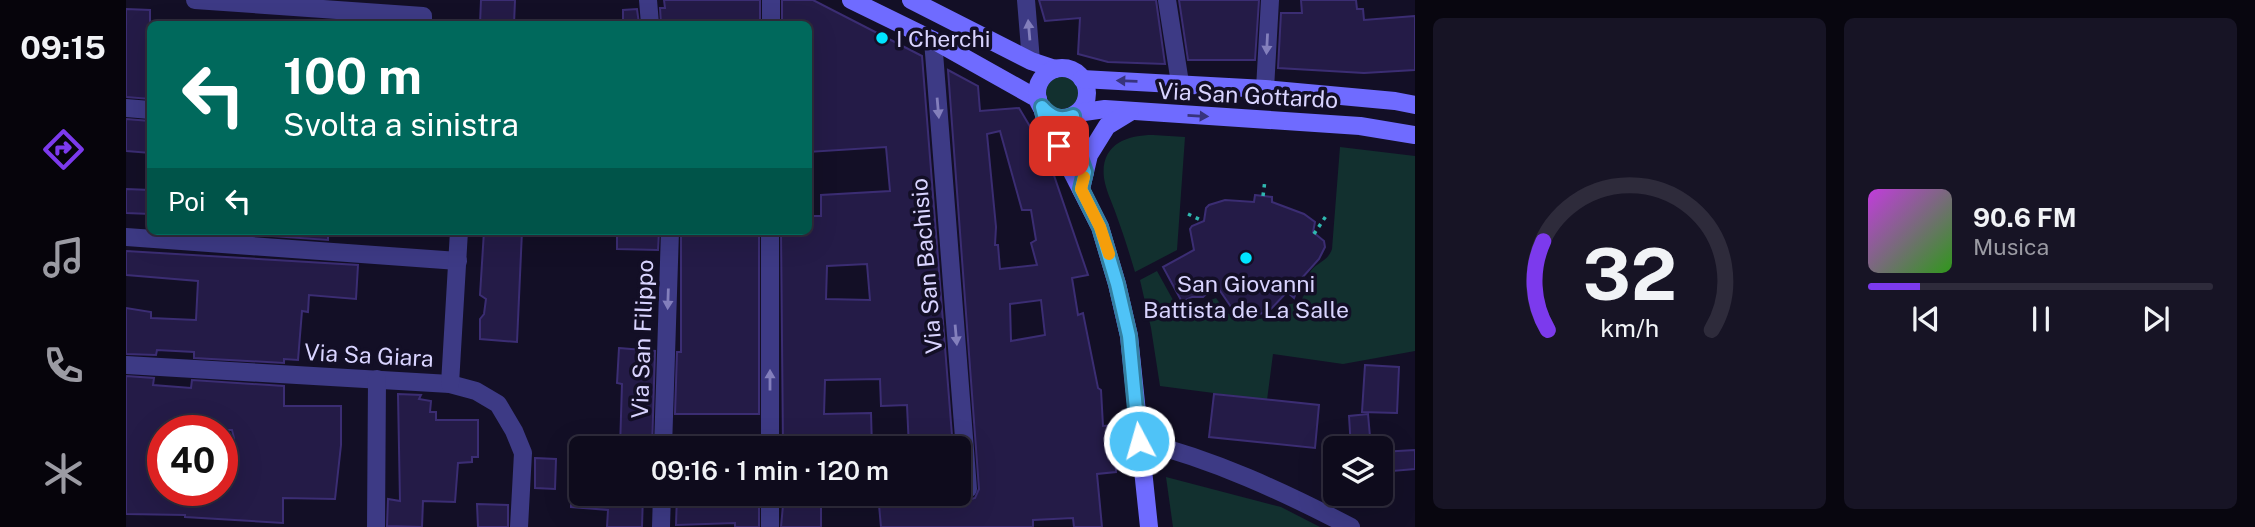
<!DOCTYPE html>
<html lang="it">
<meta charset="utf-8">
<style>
:root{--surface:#0e0b1c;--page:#171425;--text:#f1f3f6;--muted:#9b9ba3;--line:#2e2b3b;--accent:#7c3aed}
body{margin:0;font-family:"Public Sans",sans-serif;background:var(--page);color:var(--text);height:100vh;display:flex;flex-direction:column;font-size:26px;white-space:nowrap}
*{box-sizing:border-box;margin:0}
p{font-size:23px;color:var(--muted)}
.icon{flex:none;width:38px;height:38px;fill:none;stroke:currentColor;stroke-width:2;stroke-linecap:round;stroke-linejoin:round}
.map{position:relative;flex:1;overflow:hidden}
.side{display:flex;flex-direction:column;gap:18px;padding:18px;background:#08060f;width:840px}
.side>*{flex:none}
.banner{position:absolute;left:21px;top:21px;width:665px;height:214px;border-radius:10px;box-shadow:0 7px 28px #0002,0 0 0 2px var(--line);background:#00695c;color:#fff;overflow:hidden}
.buttons{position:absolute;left:1197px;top:436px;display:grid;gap:14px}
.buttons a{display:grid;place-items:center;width:70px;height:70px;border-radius:10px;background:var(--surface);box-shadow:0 7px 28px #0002,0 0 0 2px var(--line);font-size:35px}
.speed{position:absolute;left:21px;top:415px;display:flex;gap:14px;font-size:35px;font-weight:700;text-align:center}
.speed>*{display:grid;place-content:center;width:91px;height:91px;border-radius:50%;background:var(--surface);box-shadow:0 7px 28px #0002,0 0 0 2px var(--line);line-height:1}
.speed .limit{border:10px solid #d22;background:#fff;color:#111}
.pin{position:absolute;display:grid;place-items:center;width:60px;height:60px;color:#fff;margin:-30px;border-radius:14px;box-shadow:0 4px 10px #0006}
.me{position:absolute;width:77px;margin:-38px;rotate:354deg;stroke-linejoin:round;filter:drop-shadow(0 0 5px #0008)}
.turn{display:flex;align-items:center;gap:24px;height:147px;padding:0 21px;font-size:32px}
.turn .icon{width:91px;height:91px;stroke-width:2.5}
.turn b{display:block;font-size:49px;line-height:60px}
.then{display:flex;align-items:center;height:66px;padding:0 21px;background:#0003;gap:14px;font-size:26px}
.side .card{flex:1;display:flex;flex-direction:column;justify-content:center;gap:10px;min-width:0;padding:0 24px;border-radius:10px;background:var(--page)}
.side .dial{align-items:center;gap:0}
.dial svg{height:182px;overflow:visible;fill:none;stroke:var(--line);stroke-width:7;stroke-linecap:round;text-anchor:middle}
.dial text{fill:var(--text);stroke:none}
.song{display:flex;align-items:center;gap:21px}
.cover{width:84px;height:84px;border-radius:10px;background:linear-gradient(135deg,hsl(290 70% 55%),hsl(110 70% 35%))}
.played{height:7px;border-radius:4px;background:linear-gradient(90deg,var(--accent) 15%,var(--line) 15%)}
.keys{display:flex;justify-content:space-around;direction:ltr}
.side .tiles{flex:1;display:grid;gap:18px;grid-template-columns:repeat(2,1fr)}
.trip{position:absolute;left:443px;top:436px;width:402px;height:70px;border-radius:10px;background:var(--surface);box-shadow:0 7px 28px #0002,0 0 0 2px var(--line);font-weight:600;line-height:70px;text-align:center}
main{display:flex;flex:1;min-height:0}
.dock{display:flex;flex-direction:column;width:126px;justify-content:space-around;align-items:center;background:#06040b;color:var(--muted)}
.dock .icon{width:49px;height:49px}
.dock .on{color:var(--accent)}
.dock b{font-size:32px;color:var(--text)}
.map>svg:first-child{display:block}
.green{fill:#12302f}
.building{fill:#241b47;stroke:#3b2d73;stroke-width:2;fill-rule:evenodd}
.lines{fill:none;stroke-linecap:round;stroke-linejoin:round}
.path{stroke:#2fb8b0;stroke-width:3.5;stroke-dasharray:3.5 5;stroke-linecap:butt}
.street{stroke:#3d3a85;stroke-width:18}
.secondary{stroke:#6f6bff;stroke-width:18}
.oneway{fill:#837fbc}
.oneway2{fill:#38347d}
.route-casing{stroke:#337fa1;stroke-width:18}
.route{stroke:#4fc3f7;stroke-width:12}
.slow{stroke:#f59e0b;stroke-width:12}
.poi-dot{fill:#00e5ff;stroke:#130f26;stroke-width:2.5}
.labels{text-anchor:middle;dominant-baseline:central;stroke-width:7;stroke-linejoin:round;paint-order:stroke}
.poi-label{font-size:23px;fill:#d9d4ff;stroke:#130f26;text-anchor:start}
.street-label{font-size:23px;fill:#d9d4ff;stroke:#130f26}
</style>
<main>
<nav class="dock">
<b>09:15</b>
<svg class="icon on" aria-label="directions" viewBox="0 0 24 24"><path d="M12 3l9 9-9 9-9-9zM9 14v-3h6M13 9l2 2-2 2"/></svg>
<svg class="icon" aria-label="music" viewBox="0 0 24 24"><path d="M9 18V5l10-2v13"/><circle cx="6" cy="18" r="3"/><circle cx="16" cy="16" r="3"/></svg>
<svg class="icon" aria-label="phone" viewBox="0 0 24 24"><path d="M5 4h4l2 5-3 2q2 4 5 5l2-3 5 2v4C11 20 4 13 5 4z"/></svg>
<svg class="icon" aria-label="climate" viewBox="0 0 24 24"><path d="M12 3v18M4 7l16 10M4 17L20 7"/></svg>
</nav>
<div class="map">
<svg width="1289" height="527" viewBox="0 0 1289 527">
<rect width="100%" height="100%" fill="#130f26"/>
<g class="green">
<path d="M933 69C969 71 968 106 939 119L923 114 912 89 921 74Z"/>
<path d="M1027 135 1059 137 1051 250 1009 272C1003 252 997 233 990 214 986 202 980 191 978 178 974 145 1000 135 1027 135Z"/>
<path d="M1214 147 1289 156V351L1217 364 1147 354 1141 400 1034 386 1025 328 1014 280 1031 271 1052 309 1057 311 1090 298 1101 313 1122 321 1144 317 1155 306 1174 302C1183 289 1179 286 1183 274 1188 263 1202 262 1206 249Z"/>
<path d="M1040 477 1155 507 1194 527H1047Z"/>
</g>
<g class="building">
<path d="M355 0H389L388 24H354Z"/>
<path d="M538 0H634V24H535L534 8H539Z"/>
<path d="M656 0H687L796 56 827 448H783L781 405 755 406 754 379 699 380 698 414 745 413 746 448H657L655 231H682V216H695V195L764 191 760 147 682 152V24H656ZM741 264 744 300 700 299 701 266Z"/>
<path d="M913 0H1030L1039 64 982 62 952 54 954 18 919 21Z"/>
<path d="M1053 0H1133L1129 60H1062Z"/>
<path d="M1175 0H1230L1231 9H1237L1238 20 1289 16V70L1238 73 1152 68 1155 13H1176Z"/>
<path d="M0 9 24 10V99L0 97Z"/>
<path d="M511 9 513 24H497V10Z"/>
<path d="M822 70 852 86 854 111 893 108 921 155 962 275 946 278 952 315 957 313 972 388 975 390 977 426 988 425 990 472 971 474 976 527H948L947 518 907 520V527H755L752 494H832L837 499 842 500 849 498 853 489ZM874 131 896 210H905L910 240 905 243 911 265 874 269 872 245H869L870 227 861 134ZM915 300 919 335 885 341 884 304Z"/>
<path d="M0 119 24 121V153L0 151Z"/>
<path d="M0 189 24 190V214L0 213Z"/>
<path d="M1129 195 1146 197V202L1178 214 1189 222 1187 232 1198 241 1199 247 1193 259 1175 279 1168 298 1161 292 1145 309 1128 317 1110 314 1090 285 1077 297H1066L1056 302 1037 267 1068 250 1064 229 1066 226 1078 221 1080 208 1083 205 1099 200 1128 202Z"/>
<path d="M76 231H202V240Z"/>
<path d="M358 231H396L391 342 354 339V319L358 314 360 299 354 295Z"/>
<path d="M491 231H533L532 250 491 249Z"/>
<path d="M555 231H633V414H549L551 352H555Z"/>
<path d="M0 251 232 265 230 299 183 295 182 312 176 311 172 360 158 359V363L68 358V352L31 350 30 355 0 354V308L25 312V318L70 320 72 281 0 275Z"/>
<path d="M493 348 529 351 526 448H494L496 384 491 383Z"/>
<path d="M1239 365 1273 367 1271 413 1236 412Z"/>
<path d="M0 376 28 378 27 385 65 388 66 380 158 386V406H215V445L209 499 157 498V523L59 517V515L0 514ZM37 430H106L108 438 104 471H96V490H37Z"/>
<path d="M272 394 295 395 293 399 305 401 304 412H310V420H352V457H346V462L332 463 329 502 297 501 296 527 261 526 262 499 274 501Z"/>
<path d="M1088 394 1193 405 1189 448 1083 437Z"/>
<path d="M1242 414 1245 448H1225L1223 416Z"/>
<path d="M1289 450V469L1255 472V452Z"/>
<path d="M409 458 430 459 429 489 409 488Z"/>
<path d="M445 494H517L516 527H481L482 510 445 507Z"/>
<path d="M551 494H580V507L633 504V527H609V523L550 525Z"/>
<path d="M658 494H695V527H655Z"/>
<path d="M351 504 382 505V527H352Z"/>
</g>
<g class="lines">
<g class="path">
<path d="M1137 196 1139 180"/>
<path d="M1062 214 1077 221"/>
<path d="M1188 234 1200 216"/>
</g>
<g class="street">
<path d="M69 0 297 16V24"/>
<path d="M522 0 524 24"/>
<path d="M900 0 905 61"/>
<path d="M1041 0 1054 83"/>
<path d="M645 24V0"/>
<path d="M807 40 842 489"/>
<path d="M1139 89 1144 0"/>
<path d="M0 108 24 110"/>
<path d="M0 237 332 261"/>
<path d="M0 365 324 384 350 391 372 404 388 431 397 453 393 527"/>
<path d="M324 384 333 231"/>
<path d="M1013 441C1087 459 1158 492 1225 527"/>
<path d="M537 448 544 231"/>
<path d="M644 448V231"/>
<path d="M644 494V527"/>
<path d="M250 527 251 379"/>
<path d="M535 527 536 494"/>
</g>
<g class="secondary">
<path d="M725 0 807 40 912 99"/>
<path d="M785 0 905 61 929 69"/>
<circle cx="936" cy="93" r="25"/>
<path d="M956 79 1139 89 1269 101 1289 105"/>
<path d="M916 107 919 119 974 227 991 284 1003 336 1023 527"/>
<path d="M951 113 979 109 1234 126 1289 135"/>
<path d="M947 116 953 154 959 172"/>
<path d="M955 189 963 155 981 126 1004 112"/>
</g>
</g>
<defs><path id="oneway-solid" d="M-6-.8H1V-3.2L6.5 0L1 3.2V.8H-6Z" transform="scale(1.75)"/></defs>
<g class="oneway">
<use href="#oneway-solid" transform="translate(903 30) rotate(-95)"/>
<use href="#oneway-solid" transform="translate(1141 44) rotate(93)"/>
<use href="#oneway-solid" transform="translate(812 108) rotate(85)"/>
<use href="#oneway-solid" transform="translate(542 299) rotate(92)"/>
<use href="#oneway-solid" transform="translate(830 335) rotate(85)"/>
<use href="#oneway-solid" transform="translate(644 380) rotate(-90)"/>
</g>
<g class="oneway2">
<use href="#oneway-solid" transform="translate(1001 81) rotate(-178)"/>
<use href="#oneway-solid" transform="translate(1072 116) rotate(3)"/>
</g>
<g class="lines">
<g class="route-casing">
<path id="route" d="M933 146 919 119 916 107C925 117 934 121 947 116L953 155 959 172 955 189 974 227 991 284 1003 336 1013 441"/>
</g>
<use href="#route" class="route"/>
<path class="slow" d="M958 177 955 189 974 227 983 254"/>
</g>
<g class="poi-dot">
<circle cx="756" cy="38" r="7"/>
<circle cx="1120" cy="258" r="7"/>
</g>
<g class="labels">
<g class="poi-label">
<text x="770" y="38">I Cherchi</text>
<text x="1120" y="283" text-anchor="middle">San Giovanni<tspan x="1120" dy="26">Battista de La Salle</tspan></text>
</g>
<g class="street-label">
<text transform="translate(1122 95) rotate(3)">Via San Gottardo</text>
<text transform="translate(800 266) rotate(-95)">Via San Bachisio</text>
<text transform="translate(516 339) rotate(-88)">Via San Filippo</text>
<text transform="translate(243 355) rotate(3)">Via Sa Giara</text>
</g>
</g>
</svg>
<div class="buttons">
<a><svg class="icon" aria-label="layers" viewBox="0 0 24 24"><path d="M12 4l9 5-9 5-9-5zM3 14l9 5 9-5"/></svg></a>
</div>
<div class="speed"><div class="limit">40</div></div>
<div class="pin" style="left:933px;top:146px;background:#d93025"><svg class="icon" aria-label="arrive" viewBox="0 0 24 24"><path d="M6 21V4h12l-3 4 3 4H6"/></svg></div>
<svg class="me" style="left:1013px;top:441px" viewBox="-20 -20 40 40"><circle r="17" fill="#4fc3f7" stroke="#fff" stroke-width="3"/><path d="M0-11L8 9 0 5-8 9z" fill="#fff"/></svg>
<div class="trip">09:16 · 1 min · 120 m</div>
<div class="banner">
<div class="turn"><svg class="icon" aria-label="left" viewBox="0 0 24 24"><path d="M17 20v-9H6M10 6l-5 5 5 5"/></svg><div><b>100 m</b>Svolta a sinistra</div></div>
<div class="then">Poi<svg class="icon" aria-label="left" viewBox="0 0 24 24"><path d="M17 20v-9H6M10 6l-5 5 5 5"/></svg></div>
</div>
</div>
<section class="side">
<div class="tiles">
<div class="card dial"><svg viewBox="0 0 100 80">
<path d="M14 69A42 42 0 1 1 86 69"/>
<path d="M14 69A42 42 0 0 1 12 30" stroke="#7c3aed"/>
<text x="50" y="56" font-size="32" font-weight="700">32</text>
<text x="50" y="72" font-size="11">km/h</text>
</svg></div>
<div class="card">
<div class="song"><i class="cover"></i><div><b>90.6 FM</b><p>Musica</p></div></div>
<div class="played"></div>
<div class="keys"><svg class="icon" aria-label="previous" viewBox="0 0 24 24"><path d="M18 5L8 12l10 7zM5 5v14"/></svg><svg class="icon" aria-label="pause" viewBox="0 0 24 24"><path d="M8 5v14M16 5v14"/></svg><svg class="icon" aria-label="next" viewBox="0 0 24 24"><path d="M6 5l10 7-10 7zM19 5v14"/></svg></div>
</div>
</div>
</section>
</main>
